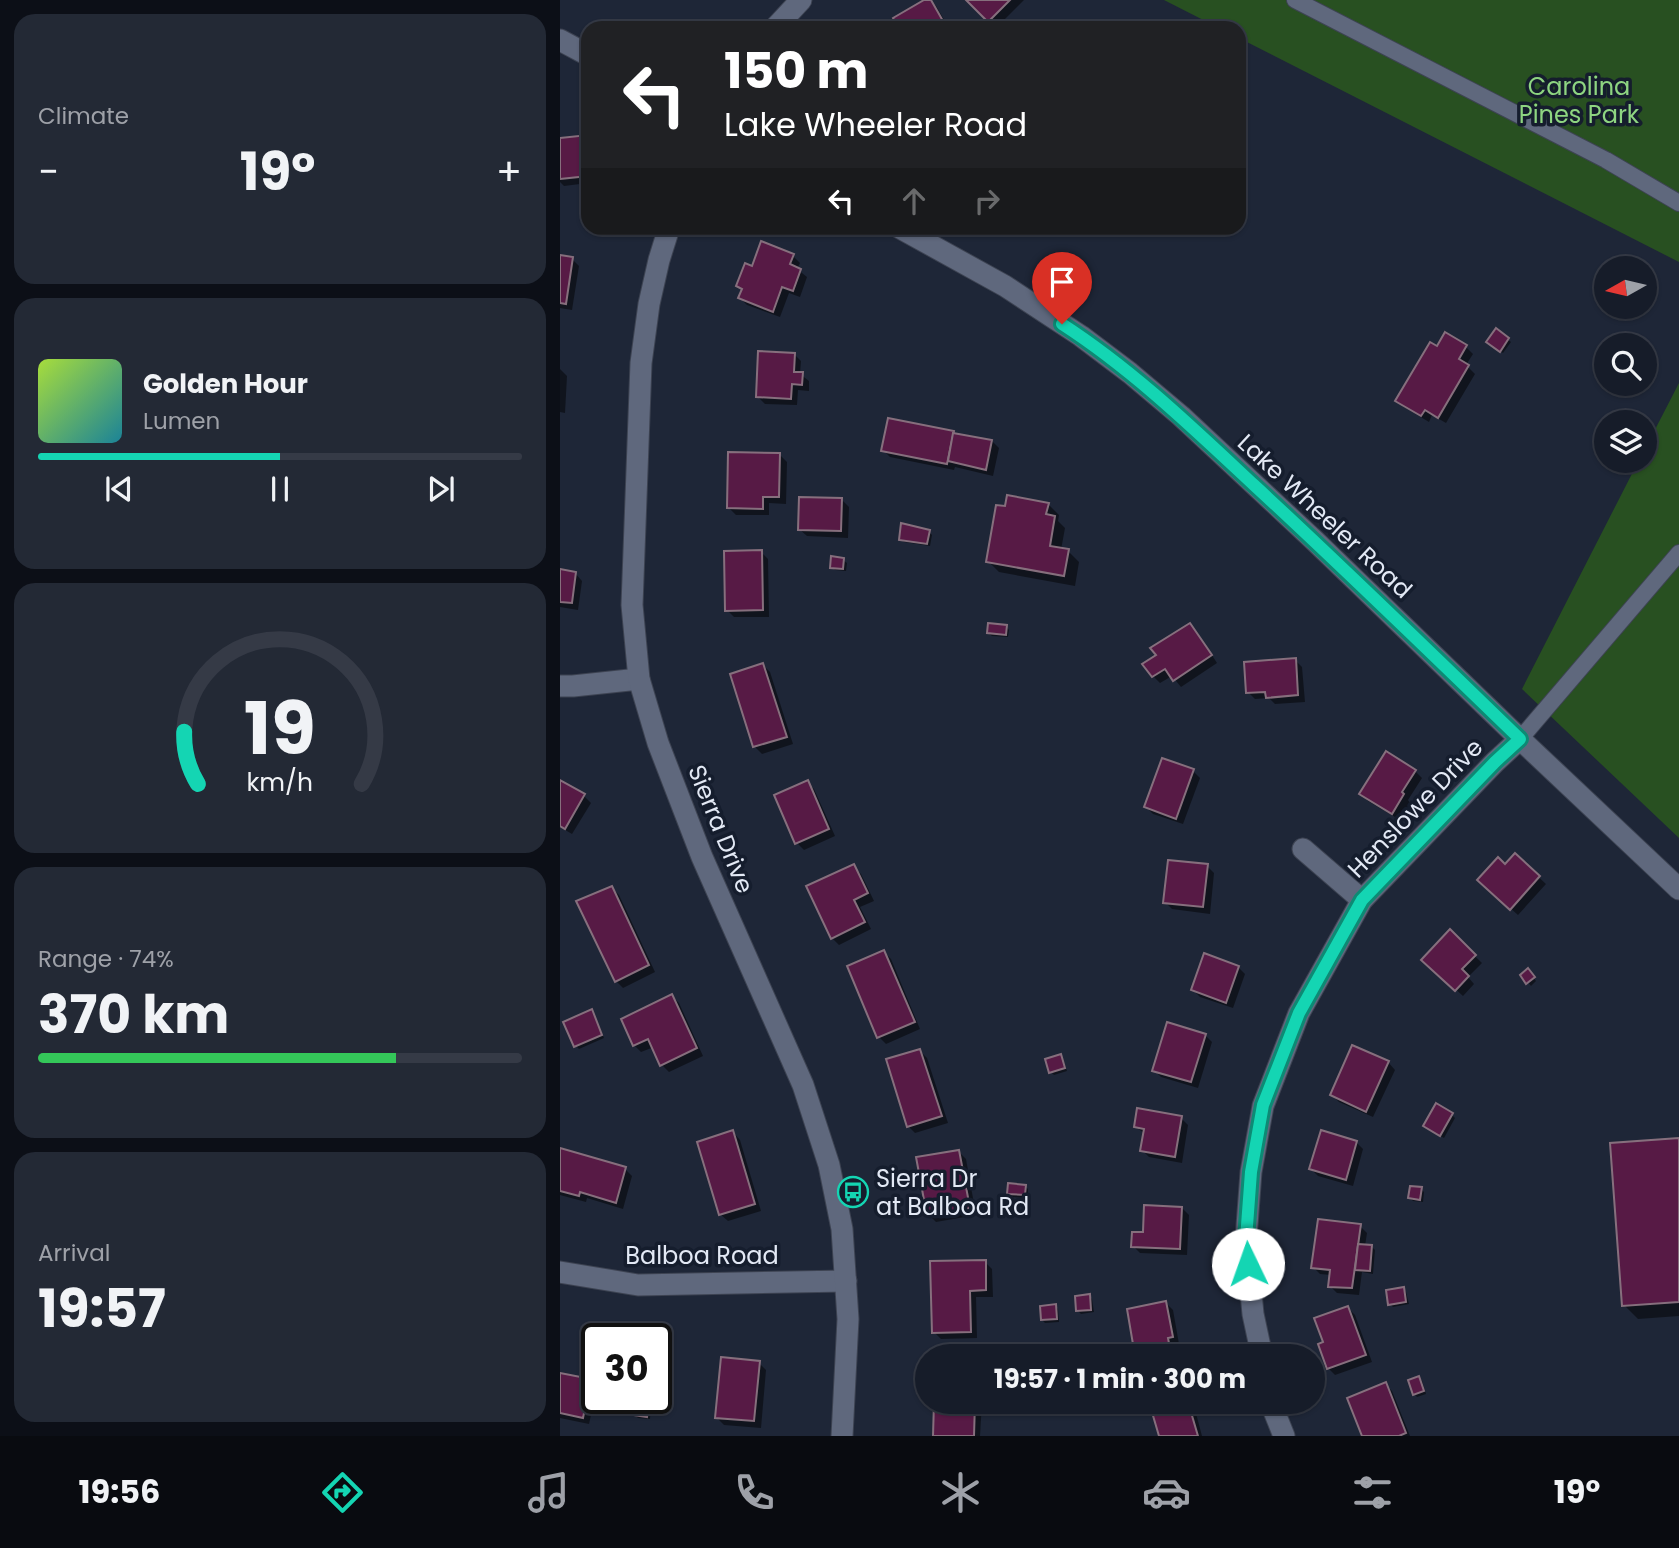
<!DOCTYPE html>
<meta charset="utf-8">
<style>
:root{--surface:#161c29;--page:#232935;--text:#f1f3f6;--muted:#9ea1a8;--line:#353a46;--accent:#14d5b3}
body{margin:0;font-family:Poppins,sans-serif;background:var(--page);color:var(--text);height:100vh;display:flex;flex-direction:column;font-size:26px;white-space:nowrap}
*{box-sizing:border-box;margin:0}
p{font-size:23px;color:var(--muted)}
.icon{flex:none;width:38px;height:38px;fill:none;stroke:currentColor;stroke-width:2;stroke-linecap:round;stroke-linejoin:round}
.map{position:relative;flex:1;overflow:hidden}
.side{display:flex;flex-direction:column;gap:14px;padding:14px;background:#0c0f17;width:560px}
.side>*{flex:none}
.hud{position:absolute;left:21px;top:21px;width:665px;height:214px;border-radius:21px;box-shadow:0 2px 5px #0004,0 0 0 2px var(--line);background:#202124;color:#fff;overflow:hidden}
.needle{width:46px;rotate:262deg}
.tools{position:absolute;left:1034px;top:256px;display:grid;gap:14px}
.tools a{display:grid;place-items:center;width:63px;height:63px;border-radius:50%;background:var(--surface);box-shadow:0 2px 5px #0004,0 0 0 2px var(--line);font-size:35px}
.speed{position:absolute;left:21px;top:1323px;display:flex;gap:14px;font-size:35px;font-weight:700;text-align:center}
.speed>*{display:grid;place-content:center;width:91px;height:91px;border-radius:50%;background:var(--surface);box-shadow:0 2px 5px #0004,0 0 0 2px var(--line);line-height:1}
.speed .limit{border:4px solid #111;border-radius:10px;background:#fff;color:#111}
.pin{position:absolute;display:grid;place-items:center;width:60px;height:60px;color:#fff;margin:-72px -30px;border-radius:50% 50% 50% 0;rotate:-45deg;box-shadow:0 0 7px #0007}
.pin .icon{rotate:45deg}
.me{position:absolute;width:77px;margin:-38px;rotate:357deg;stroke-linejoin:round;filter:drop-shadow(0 0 5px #0008)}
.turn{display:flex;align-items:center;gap:24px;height:147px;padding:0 28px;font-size:32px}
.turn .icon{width:91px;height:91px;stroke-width:2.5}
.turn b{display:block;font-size:49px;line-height:60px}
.lanes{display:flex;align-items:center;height:66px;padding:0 28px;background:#0003;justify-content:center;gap:35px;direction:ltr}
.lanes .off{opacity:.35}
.big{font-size:52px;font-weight:700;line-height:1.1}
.side .tile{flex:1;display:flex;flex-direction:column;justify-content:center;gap:10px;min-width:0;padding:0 24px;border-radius:21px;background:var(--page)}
.side .dial{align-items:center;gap:0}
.dial svg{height:182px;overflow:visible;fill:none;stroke:var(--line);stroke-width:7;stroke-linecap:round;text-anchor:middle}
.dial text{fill:var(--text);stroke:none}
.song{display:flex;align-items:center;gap:21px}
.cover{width:84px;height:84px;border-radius:10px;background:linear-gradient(135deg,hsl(80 70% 55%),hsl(190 70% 35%))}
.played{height:7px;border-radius:4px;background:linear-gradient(90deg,var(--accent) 50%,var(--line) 50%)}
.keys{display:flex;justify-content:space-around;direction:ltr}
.heat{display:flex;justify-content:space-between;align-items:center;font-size:38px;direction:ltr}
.charge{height:10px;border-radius:5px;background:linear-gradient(90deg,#34c759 74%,var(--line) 0)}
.trip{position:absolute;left:355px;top:1344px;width:410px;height:70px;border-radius:35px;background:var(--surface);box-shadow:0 2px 5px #0004,0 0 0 2px var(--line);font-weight:700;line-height:70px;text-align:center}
.tabs{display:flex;height:112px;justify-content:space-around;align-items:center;background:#090b10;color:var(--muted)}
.tabs .icon{width:49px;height:49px}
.tabs .current{color:var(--accent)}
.tabs b{font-size:32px;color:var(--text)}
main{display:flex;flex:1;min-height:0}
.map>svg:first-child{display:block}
.green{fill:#285021}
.shadow{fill:#0007}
.building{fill:#571a45;stroke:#866f7d;stroke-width:2}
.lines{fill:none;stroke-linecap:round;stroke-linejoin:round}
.lane-casing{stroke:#3d4352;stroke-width:18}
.street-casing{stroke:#3d4352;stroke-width:23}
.secondary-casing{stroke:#3d4352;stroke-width:23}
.lane{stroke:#5f687d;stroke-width:16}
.street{stroke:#5f687d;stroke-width:21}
.secondary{stroke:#5f687d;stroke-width:21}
.route-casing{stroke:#0d8a74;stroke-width:18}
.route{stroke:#14d5b3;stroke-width:12}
.labels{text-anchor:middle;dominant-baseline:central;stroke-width:7;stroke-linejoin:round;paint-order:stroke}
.park-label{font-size:24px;fill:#8ed581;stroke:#151d2d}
.street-label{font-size:24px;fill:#e3e9f5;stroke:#151d2d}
.poi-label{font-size:24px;fill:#e3e9f5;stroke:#151d2d;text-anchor:start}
</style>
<main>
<section class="side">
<div class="tile"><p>Climate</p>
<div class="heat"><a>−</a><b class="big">19°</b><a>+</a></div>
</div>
<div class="tile">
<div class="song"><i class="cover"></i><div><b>Golden Hour</b><p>Lumen</p></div></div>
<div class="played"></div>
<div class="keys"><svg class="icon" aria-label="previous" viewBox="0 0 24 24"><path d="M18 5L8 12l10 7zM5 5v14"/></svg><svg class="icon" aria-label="pause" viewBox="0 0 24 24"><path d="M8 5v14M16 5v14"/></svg><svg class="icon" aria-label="next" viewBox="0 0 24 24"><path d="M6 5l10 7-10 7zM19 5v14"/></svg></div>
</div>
<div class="tile dial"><svg viewBox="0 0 100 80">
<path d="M14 69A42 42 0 1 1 86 69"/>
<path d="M14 69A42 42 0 0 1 8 46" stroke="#14d5b3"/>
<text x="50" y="56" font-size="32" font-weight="700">19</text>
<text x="50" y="72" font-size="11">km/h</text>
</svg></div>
<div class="tile"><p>Range · 74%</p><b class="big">370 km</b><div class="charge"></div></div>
<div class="tile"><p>Arrival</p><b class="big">19:57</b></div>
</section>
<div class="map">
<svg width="1119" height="1436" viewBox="0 0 1119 1436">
<rect width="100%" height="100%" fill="#1e2637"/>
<g class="green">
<path d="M604 0H1119V262L679 38V28H659Z"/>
<path d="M1119 383V838L962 689 1079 460H1085V449Z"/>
</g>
<g class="shadow">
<path d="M367 0H370L376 6 389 28H341Z"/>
<path d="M408 0H464L436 28Z"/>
<path d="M28 137V183L4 186 0 182V139Z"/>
<path d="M233 256 240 263 237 269 247 277 240 297 229 293 220 317 187 305 180 298 183 291 178 286 193 268Z"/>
<path d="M0 257 12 259 19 266 12 310 0 308Z"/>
<path d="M936 331 951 342 943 353 932 345Z"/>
<path d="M886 334 906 347 913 354 906 365 915 374 886 423 872 415 869 422 844 407 837 400 877 348Z"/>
<path d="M234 354 241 361 240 374 249 381V391L238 390 237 405 205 404 198 397Z"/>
<path d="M0 369 7 376 5 413 0 412Z"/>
<path d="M395 435 432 441 439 448 433 476 395 467 394 470 330 457 323 450Z"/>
<path d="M220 455 227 462 226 504 209 503V515H176L169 508Z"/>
<path d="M282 500 289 507 288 538 247 536 239 529Z"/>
<path d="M488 504 499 515 498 521 505 528 501 550 508 551 519 562 515 586 439 572 428 561Z"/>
<path d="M369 532 372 535 370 546 344 542 341 539Z"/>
<path d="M201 552 208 559 209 617H174L167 610Z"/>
<path d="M283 560 287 563 286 571 275 570 272 567Z"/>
<path d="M0 571 15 573 22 581 18 610 0 607Z"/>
<path d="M630 625 637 632 657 663 621 687 612 676 600 683 593 676 599 656Z"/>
<path d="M446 626 449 630 448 637 432 636 428 633Z"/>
<path d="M735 660 742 667 745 702 715 704 709 698 695 699 688 692Z"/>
<path d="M203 665 210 672 233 744 202 754 195 747Z"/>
<path d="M633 771 640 778 623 824 593 814 586 807Z"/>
<path d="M855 771 862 778 848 800 850 803 840 820 808 801 801 794Z"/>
<path d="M247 782 254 789 275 836 244 850 237 843Z"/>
<path d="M0 783 24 796 31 803 12 834 0 827Z"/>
<path d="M955 855 986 884 958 915 919 880 945 866Z"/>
<path d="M647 866 654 873 650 914 612 909 605 902Z"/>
<path d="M294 867 301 874 314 901 300 907 311 929 279 945 272 938Z"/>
<path d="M52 888 59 895 95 972 63 988 56 981Z"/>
<path d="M890 932 922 963 908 977 914 984 903 996 864 960Z"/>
<path d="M324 952 331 959 360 1029 326 1044 319 1037Z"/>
<path d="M678 967 685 974 673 1008 640 997 633 990Z"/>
<path d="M967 970 976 981 971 986 962 975Z"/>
<path d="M112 996 119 1003 143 1056 109 1072 102 1065 94 1047 81 1052 74 1045Z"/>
<path d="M31 1011 34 1014 44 1038 19 1049 16 1046Z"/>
<path d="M645 1035 652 1042 638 1088 601 1077 594 1070Z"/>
<path d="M360 1051 367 1058 388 1123 355 1133 348 1126Z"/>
<path d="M500 1056 503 1059 507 1071 494 1075 491 1072Z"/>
<path d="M828 1062 835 1070 813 1117 779 1102 772 1095Z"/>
<path d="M892 1115 895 1118 884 1138 868 1129Z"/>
<path d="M621 1118 628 1125 622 1163 589 1157 582 1150 585 1134 576 1127Z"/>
<path d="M173 1132 180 1140 201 1211 168 1221 160 1214Z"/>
<path d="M1119 1140V1316L1078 1319 1064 1305Z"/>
<path d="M796 1142 803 1149 793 1186 758 1176 751 1169Z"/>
<path d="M0 1150 65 1169 72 1176 63 1209 27 1198 26 1202 0 1195Z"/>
<path d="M399 1152 406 1159 416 1215 376 1222 369 1215Z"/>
<path d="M465 1186 468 1189V1198L452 1197 449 1193Z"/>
<path d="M861 1189 864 1192 863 1202 853 1201 850 1198Z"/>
<path d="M622 1208 629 1215 627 1255 580 1253 573 1246 584 1234Z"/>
<path d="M800 1226 807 1233 805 1246 812 1247 815 1250 813 1274 802 1272 799 1295 777 1293 770 1286 771 1275 760 1274 753 1267Z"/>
<path d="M425 1262 432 1269 433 1297H416L417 1338 381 1339 374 1332Z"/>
<path d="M843 1289 846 1292 849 1304 833 1307 830 1304Z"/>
<path d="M529 1296 532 1299 534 1312 521 1314 518 1311Z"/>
<path d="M606 1303 613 1310 619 1344 614 1345 617 1356H577L569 1310Z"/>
<path d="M495 1306 498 1309 499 1322 485 1323 482 1320Z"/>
<path d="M788 1308 795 1315 812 1362 775 1375 768 1368 765 1343Z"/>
<path d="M199 1363 206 1370 201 1428 164 1425 157 1418Z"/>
<path d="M0 1374 30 1381 37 1388 29 1424 0 1418Z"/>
<path d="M859 1378 862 1381 866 1394 857 1397 854 1394Z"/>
<path d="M825 1384 832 1391 850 1436H804Z"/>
<path d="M88 1402 91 1406 90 1419 78 1418 75 1415Z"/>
<path d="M376 1402H422L420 1436H374Z"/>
<path d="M591 1402H633L642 1436H600Z"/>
</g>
<g class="building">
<path d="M364 0H371L387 28H339L333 18Z"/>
<path d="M406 0H450L428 22Z"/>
<path d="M28 135V176L0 179V138Z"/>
<path d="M201 241 234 254 230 264 241 269 233 291 222 287 213 312 178 298 182 289 176 286 185 263 192 266Z"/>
<path d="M0 255 13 257 6 304 0 303Z"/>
<path d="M936 328 949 338 940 352 926 342Z"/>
<path d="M885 332 907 345 899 359 909 365 878 418 865 410 861 416 835 401 870 342 877 346Z"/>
<path d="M198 351 235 353 234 372H243L242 385 232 384 231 399 196 397Z"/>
<path d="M328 418 394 431 387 464 321 451Z"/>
<path d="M393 433 432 440 426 470 388 461Z"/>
<path d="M168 452 220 453 219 497H203V509L167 508Z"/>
<path d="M447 495 489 503 486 514 495 516 490 546 509 549 504 576 426 562 436 505 445 506Z"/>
<path d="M239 497 282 498 281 531 238 530Z"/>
<path d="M341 523 370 530 367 544 339 540Z"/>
<path d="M202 550 203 610 165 611 164 551Z"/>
<path d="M271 556 284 558 283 569 270 568Z"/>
<path d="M0 569 16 572 12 603 0 602Z"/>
<path d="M428 623 447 625 446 635 427 633Z"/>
<path d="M630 623 652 655 613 681 605 669 592 677 582 664 596 655 590 648Z"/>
<path d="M736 658 738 695 706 698 705 692 686 693 684 662Z"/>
<path d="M203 663 227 737 193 747 170 674Z"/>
<path d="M826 751 856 770 842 792 844 794 832 814 799 794Z"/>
<path d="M602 758 634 769 616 819 584 807Z"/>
<path d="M0 780 25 794 5 829 0 826Z"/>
<path d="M248 780 269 829 235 844 214 795Z"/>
<path d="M955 853 980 876 950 910 917 880 938 857 945 864Z"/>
<path d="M608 860 648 864 643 907 603 903Z"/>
<path d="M294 864 308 893 294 900 305 922 271 939 246 886Z"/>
<path d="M52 886 89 965 55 982 16 901Z"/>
<path d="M890 929 916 955 902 969 909 976 895 991 861 960Z"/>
<path d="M324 950 355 1022 317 1038 287 966Z"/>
<path d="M644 953 679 966 666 1003 631 990Z"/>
<path d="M968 968 975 977 966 984 960 975Z"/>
<path d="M112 994 137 1048 100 1066 88 1039 73 1046 61 1019Z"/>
<path d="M32 1009 42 1035 14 1047 3 1022Z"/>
<path d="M607 1022 646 1034 631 1082 592 1071Z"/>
<path d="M792 1045 829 1061 806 1112 770 1095Z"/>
<path d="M360 1049 382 1116 347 1127 326 1059Z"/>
<path d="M501 1054 505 1068 489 1073 485 1059Z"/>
<path d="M876 1103 893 1113 880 1136 863 1126Z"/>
<path d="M577 1108 622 1116 615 1157 580 1151 584 1129 574 1127Z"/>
<path d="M173 1130 195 1204 159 1215 137 1142Z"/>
<path d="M761 1130 797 1141 786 1180 749 1169Z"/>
<path d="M1119 1138V1302L1062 1306 1050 1143Z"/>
<path d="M0 1148 66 1167 56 1203 20 1192 19 1196 0 1191Z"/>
<path d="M399 1150 410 1208 367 1216 356 1157Z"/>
<path d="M448 1183 466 1185 465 1195 447 1194Z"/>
<path d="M850 1186 862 1187 860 1200 848 1198Z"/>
<path d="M584 1205 622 1207 620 1249 571 1247 572 1232H583Z"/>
<path d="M758 1219 801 1224 792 1288 768 1287 770 1270 751 1268Z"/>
<path d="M798 1244 812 1245 810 1271 795 1270Z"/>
<path d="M426 1260V1290L410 1291 411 1332 372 1333 370 1261Z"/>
<path d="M844 1287 846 1302 828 1305 826 1290Z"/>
<path d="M530 1294 531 1310 516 1311 515 1296Z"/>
<path d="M606 1301 613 1337 608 1338 611 1354 598 1356H575L567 1309Z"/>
<path d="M496 1304 497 1319 481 1320 480 1306Z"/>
<path d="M788 1306 806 1355 767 1369 758 1344 763 1342 754 1318Z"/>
<path d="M161 1357 200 1361 194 1421 155 1418Z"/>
<path d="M0 1373 31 1379 23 1418 0 1413Z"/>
<path d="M859 1376 864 1391 853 1395 848 1380Z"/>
<path d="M826 1382 846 1433 839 1436H802L787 1398Z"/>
<path d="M75 1399 89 1401 87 1417 73 1415Z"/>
<path d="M374 1402H415L414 1436H373Z"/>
<path d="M589 1402H628L638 1436H599Z"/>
</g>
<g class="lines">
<g class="lane-casing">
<g id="lane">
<path d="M735 0 1046 160 1119 203"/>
<path d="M960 739 1119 553"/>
</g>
</g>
<g class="street-casing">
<g id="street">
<path d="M215 28 241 0"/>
<path d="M0 686H13L79 679"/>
<path d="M743 849 802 900"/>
<path d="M0 1272 78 1285 286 1281"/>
<path d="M702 1356 693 1314 686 1239 691 1172 703 1106 739 1013 802 900 935 762 960 739"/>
<path d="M712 1402 714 1411 724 1436"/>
</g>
</g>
<g class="secondary-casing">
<g id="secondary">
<path d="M0 40 28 55"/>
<path d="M109 228 99 260 89 304 81 363 72 605 79 679 98 743 142 857 243 1085 269 1165 282 1229 288 1319 282 1436"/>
<path d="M340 228 445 286 521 336 570 373 621 416 755 541 960 739 1119 889"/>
</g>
</g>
<use href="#lane" class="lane"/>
<use href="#street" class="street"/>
<use href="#secondary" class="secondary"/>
</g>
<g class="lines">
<g class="route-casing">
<path id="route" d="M502 324C573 370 633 428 694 485 784 568 872 654 960 739L935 762 802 900 739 1013 703 1105 691 1172 686 1239 688 1264"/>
</g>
<use href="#route" class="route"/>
</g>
<defs>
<g id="bus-ring" transform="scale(1.575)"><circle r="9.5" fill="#151d2d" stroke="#14d5b3" stroke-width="1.5"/><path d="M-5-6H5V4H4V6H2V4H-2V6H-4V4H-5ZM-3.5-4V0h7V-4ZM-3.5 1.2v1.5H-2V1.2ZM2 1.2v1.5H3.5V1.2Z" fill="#14d5b3"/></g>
</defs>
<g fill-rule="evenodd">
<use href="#bus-ring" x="293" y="1192"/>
</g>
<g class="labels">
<g class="park-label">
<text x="1019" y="86">Carolina<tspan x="1019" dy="28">Pines Park</tspan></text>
</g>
<g class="street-label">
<text transform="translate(765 516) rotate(43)">Lake Wheeler Road</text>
<text transform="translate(855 808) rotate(-46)">Henslowe Drive</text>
<text transform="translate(161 829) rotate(68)">Sierra Drive</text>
<text x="142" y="1255">Balboa Road</text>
</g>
<g class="poi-label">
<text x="316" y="1178">Sierra Dr<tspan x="316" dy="28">at Balboa Rd</tspan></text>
</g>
</g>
</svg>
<div class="tools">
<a><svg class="needle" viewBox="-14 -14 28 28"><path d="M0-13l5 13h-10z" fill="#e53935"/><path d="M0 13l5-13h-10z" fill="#9ea1a8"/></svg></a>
<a><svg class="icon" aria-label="search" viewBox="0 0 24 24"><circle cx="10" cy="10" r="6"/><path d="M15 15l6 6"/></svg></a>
<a><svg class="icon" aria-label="layers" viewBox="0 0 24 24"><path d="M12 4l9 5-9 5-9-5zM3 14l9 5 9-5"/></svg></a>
</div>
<div class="speed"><div class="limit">30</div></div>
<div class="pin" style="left:502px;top:324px;background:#d93025"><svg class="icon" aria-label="arrive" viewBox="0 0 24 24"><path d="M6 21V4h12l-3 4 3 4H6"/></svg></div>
<svg class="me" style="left:688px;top:1264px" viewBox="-20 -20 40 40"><circle r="19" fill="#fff"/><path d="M0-13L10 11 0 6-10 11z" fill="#14d5b3"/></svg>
<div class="trip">19:57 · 1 min · 300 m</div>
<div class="hud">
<div class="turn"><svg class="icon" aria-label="left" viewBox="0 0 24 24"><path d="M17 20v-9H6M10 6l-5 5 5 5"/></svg><div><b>150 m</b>Lake Wheeler Road</div></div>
<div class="lanes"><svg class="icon" aria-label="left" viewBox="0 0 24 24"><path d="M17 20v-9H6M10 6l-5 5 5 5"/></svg><svg class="icon off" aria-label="ahead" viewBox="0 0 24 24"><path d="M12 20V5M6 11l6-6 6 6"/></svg><svg class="icon off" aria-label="right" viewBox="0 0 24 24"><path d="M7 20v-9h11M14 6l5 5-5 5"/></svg></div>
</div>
</div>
</main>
<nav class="tabs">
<b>19:56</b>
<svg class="icon current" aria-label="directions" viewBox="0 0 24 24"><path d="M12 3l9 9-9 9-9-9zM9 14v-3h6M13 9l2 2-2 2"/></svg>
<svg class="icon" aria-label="music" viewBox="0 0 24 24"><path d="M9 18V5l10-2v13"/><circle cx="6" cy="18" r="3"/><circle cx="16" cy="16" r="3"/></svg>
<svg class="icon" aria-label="phone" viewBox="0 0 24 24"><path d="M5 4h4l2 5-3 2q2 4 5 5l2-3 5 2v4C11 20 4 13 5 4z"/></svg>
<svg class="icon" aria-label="climate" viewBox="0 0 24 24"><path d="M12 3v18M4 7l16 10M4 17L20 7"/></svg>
<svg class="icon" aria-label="car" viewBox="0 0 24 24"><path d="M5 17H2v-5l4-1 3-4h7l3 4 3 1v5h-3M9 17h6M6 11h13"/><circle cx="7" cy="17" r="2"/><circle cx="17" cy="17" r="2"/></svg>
<svg class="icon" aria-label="filters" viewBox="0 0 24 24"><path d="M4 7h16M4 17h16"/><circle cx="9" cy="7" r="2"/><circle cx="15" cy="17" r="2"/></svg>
<b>19°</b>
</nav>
